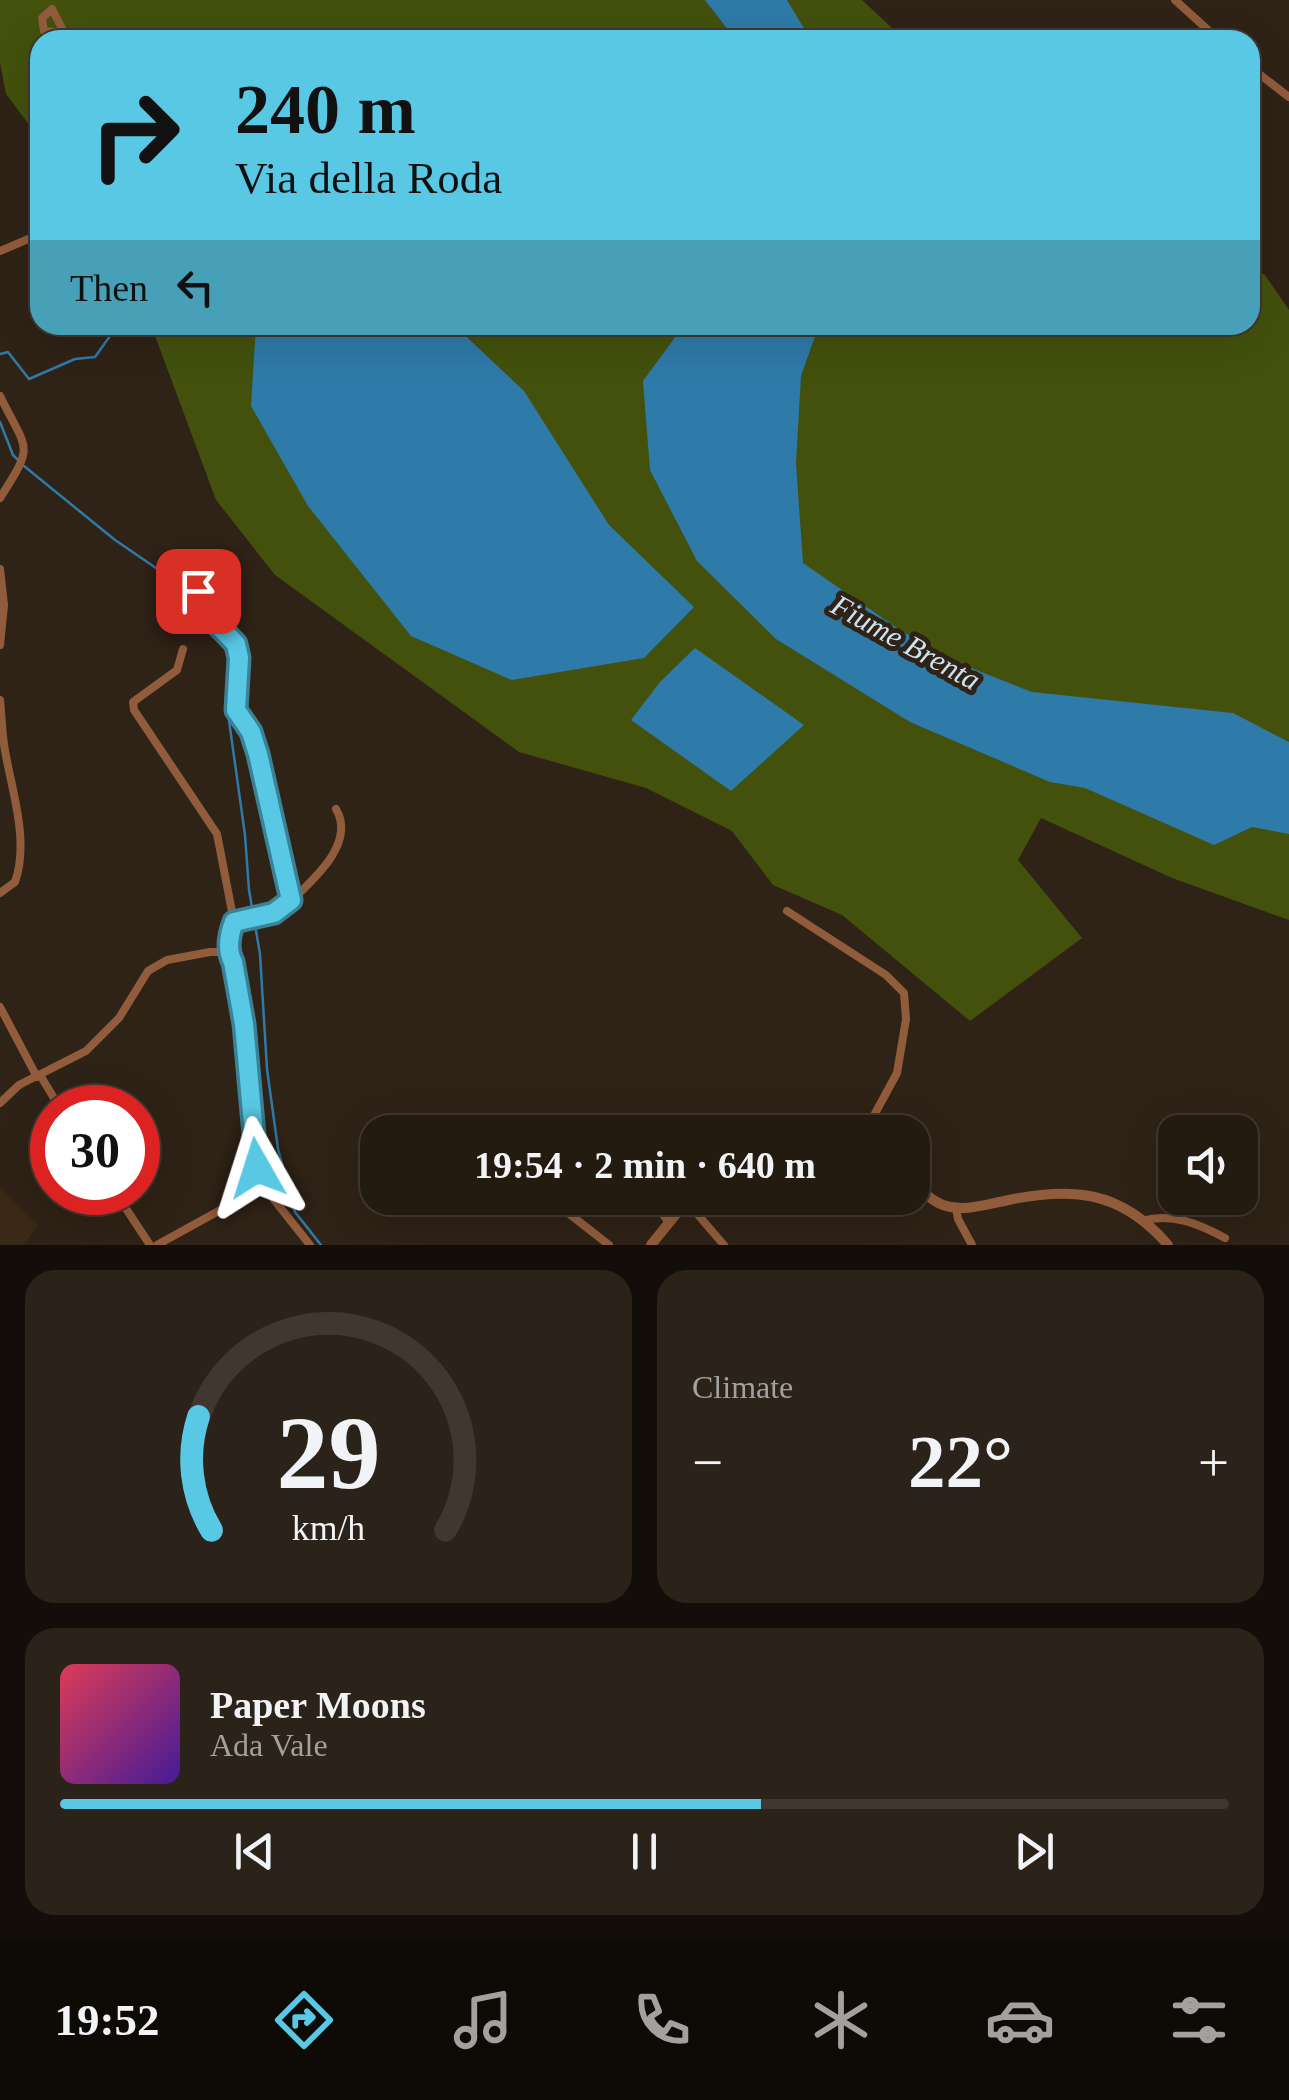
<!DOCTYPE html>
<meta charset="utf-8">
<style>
:root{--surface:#231a10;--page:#2b2319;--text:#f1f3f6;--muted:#a3a19f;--line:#403830;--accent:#59c8e5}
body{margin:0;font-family:Georgia,serif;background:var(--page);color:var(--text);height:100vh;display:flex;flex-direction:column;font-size:38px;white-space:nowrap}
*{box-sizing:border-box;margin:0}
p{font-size:32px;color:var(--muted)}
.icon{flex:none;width:55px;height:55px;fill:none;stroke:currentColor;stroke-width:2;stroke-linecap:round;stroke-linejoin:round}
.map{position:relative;height:1245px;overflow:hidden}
.details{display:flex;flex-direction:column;gap:25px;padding:25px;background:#130e09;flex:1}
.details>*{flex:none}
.hud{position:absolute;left:30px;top:30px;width:1230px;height:305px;border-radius:30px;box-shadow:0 10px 40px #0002,0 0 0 2px var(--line);background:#59c8e5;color:#111;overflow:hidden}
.controls{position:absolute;left:1158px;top:1115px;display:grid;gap:20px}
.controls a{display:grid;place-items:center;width:100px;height:100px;border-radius:20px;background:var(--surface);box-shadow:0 10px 40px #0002,0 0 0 2px var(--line);font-size:50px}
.speed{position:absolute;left:30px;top:1085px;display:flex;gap:20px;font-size:50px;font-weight:700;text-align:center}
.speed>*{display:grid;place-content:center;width:130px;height:130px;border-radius:50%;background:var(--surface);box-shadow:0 10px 40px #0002,0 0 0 2px var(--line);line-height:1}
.speed .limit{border:15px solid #d22;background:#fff;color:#111}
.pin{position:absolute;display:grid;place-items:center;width:85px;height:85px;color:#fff;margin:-42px;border-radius:20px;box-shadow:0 5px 15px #0006}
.me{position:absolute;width:110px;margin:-55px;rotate:354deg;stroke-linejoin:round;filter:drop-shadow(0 0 8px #0008)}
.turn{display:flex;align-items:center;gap:35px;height:210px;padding:0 40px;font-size:45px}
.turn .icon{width:130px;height:130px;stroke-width:2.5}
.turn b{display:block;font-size:70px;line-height:85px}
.then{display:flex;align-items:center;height:95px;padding:0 40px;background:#0003;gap:20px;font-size:38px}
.big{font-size:75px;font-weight:700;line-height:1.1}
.details .tile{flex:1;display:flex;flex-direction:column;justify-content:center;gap:15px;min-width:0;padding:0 35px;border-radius:30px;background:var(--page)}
.details .dial{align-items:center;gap:0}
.dial svg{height:260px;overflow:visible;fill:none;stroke:var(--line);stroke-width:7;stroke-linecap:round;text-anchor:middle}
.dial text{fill:var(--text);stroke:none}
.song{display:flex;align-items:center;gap:30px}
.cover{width:120px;height:120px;border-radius:15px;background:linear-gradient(135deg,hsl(350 70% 55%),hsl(260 70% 35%))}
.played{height:10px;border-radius:5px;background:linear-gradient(90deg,var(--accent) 60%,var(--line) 60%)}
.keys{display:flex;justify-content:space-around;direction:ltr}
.heat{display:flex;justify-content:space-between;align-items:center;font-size:55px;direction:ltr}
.details .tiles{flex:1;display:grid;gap:25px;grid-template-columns:1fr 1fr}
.tile:last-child{grid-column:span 2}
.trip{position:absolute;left:360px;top:1115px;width:570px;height:100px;border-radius:30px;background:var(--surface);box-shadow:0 10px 40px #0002,0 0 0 2px var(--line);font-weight:700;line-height:100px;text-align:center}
.tab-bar{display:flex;height:160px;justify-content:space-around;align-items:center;background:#0e0a06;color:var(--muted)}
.tab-bar .icon{width:70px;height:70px}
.tab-bar .active{color:var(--accent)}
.tab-bar b{font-size:45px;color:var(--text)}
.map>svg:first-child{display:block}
.built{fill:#3b2917}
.green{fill:#43510d}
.water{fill:#2e7aa8}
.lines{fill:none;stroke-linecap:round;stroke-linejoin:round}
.stream{stroke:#2e7aa8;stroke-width:2.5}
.minor{stroke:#915c3b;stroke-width:8}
.tertiary{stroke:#915c3b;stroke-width:10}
.route-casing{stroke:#3a8295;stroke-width:25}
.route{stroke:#59c8e5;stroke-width:18}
.labels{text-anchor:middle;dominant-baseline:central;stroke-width:10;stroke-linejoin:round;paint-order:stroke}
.water-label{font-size:30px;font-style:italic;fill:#cde3f2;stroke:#2f2216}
</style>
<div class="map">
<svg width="1289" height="1245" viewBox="0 0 1289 1245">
<rect width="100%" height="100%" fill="#2f2216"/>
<path class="built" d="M0 1188 38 1225 23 1245H0Z"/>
<g class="green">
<path d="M0 0H862L905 40H40L39 138 6 94 0 63Z"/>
<path d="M1250 267 1265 275 1289 310V920L1172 878 1041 818 1018 860 1082 938 970 1021 842 915 773 885 732 831 646 788 519 752 275 575 216 500 151 325H1250Z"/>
</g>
<g class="water">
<path d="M705 0H787L811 40H736Z"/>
<path d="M256 325H454L524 391 609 525 694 607 644 658 512 680 411 636 308 506 251 406Z"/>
<path d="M684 325H819L801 376 796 463 803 563 900 630 961 664 1032 692 1233 713 1289 742V834L1252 827 1214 845 1085 788 1050 782 910 722 776 639 697 561 650 470 643 381Z"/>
<path d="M695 648 804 725 731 791 631 720 660 682Z"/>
</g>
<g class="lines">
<g class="stream">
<path d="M0 354 8 352 29 379 75 359 95 357 115 329 134 325"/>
<path d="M0 422 13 455 18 460"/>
<path d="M24 466 115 540 178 583 199 623 225 648 229 661 226 699 245 835 249 890 260 954 267 1069 278 1149 295 1212 321 1245"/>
</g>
<g class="minor">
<path d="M1175 0 1219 40"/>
<path d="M65 33 44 31 42 18 52 9 68 40"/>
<path d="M1250 67 1289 97"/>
<path d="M40 98V102"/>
<path d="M0 251 40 234"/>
<path d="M0 396C28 453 35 443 0 498"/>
<path d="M0 569 4 605 0 645"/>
<path d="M198 591 207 613 236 644 239 658 236 710 251 732 257 754 291 901 274 913 234 922"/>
<path d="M183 649 177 670 133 702 134 710 217 834 234 922 228 952"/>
<path d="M0 700C2 719 2 738 6 756 13 794 29 843 15 882L0 893"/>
<path d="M291 901C314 879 356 843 336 809"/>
<path d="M787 911 886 975 904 993 906 1019 897 1073 865 1132"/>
<path d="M0 1007 37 1077"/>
<path d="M40 1075 60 1108"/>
<path d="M0 1103 19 1085 86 1051 119 1018 148 971 167 960 210 952H228L233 962 244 1025 257 1167 271 1196 310 1245"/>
<path d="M115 1192 150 1245"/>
<path d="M549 1198 609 1245"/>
<path d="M649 1198 669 1222"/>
<path d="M686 1201 724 1245"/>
<path d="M956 1208 958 1219 972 1245"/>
<path d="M1142 1221C1171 1212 1199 1224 1225 1238"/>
<path d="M157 1245 264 1186"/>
</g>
<g class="tertiary">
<path d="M854 1132H856"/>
<path d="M912 1180C921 1190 930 1200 943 1205 963 1212 984 1205 1004 1201 1071 1186 1121 1190 1168 1245"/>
<path d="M651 1245 689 1198"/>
</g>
</g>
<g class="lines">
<g class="route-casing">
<path id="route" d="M198 591 207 614 236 644 239 658 236 710 251 732 258 754 291 900 274 913 234 922C229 935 226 949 233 962L244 1024 257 1168"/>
</g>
<use href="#route" class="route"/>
</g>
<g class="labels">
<g class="water-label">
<text transform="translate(906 642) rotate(29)">Fiume Brenta</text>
</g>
</g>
</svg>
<div class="controls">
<a><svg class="icon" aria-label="sound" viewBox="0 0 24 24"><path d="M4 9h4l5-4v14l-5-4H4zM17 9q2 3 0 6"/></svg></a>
</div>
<div class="speed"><div class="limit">30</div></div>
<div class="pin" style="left:198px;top:591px;background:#d93025"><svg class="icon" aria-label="arrive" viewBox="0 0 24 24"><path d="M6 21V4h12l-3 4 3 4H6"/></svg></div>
<svg class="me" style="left:257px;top:1168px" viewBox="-20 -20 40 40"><path d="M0-17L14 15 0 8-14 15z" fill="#59c8e5" stroke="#fff" stroke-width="4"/></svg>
<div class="trip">19:54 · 2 min · 640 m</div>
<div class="hud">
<div class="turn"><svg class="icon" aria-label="right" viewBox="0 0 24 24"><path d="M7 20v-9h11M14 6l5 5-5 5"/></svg><div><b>240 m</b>Via della Roda</div></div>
<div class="then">Then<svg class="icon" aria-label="left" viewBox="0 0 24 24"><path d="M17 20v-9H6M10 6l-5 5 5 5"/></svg></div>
</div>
</div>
<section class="details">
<div class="tiles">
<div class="tile dial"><svg viewBox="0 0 100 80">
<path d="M14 69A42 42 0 1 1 86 69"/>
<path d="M14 69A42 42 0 0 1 10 34" stroke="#59c8e5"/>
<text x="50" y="56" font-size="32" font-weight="700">29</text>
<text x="50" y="72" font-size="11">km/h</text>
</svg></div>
<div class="tile"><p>Climate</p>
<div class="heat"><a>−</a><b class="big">22°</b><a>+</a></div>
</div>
<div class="tile">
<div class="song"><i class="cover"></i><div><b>Paper Moons</b><p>Ada Vale</p></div></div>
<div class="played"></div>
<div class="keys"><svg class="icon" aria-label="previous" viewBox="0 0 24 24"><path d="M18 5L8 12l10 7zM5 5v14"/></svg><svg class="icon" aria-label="pause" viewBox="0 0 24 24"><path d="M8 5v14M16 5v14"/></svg><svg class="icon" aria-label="next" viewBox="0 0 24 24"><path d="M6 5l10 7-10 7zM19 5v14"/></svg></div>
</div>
</div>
</section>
<nav class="tab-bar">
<b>19:52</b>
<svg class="icon active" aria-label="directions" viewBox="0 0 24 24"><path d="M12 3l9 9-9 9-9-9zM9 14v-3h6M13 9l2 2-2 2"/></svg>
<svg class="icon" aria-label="music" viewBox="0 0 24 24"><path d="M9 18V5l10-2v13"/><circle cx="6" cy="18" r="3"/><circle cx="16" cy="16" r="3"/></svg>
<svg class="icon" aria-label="phone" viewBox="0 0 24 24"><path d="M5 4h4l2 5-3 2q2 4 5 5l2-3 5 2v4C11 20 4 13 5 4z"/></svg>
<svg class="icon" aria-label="climate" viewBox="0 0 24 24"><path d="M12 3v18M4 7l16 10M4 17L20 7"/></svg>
<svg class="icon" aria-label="car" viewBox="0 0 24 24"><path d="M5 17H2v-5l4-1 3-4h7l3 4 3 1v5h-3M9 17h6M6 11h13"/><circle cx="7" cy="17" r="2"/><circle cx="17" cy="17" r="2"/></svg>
<svg class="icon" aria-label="filters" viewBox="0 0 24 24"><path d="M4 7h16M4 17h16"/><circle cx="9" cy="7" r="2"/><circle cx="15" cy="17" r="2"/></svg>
</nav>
